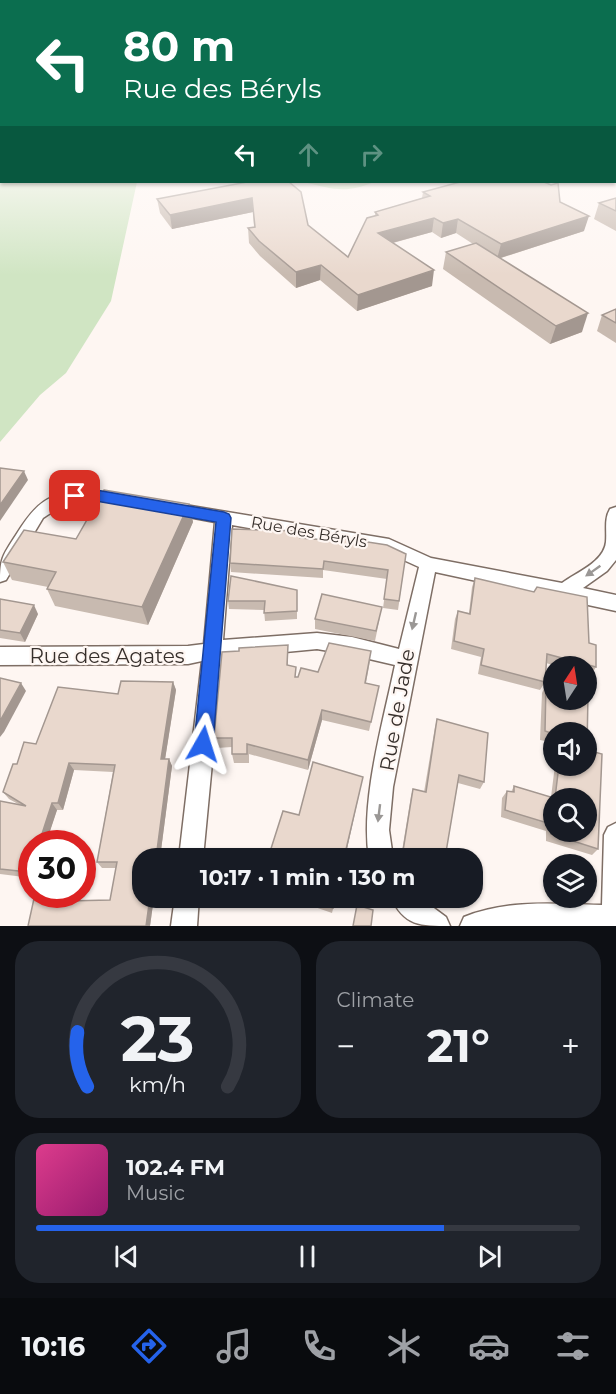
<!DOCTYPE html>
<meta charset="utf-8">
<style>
:root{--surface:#171b24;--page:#20242c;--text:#f1f3f6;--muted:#9ea1a6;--line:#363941;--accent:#2563eb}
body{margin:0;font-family:Montserrat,sans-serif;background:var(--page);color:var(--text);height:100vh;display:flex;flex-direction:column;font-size:22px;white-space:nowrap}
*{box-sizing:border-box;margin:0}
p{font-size:20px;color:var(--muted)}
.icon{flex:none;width:33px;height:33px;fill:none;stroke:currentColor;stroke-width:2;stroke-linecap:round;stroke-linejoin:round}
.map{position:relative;height:926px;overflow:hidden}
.details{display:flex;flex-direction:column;gap:15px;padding:15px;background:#0d0f14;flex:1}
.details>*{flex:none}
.guide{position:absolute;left:0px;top:0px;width:616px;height:183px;box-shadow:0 2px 4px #0004;background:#0b6e4f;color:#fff;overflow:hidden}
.needle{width:39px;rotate:12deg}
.buttons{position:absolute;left:543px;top:656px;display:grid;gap:12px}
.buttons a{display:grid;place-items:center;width:54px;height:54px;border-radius:50%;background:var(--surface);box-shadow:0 2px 4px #0004;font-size:30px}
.speed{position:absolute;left:18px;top:830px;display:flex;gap:12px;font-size:30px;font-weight:700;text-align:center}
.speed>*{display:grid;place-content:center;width:78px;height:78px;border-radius:50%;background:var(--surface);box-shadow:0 2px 4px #0004;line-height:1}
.speed .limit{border:9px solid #d22;background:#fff;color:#111}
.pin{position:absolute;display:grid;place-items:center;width:51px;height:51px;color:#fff;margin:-26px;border-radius:12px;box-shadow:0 3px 9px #0006}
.me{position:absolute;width:66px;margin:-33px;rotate:6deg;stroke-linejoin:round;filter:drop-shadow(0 0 4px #0008)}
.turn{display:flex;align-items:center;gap:21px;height:126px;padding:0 24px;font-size:27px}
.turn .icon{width:78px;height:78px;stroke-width:2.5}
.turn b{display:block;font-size:42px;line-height:51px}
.lanes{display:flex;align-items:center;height:57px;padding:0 24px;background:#0003;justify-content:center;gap:30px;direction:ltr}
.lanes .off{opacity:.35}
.big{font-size:45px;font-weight:700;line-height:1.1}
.details .tile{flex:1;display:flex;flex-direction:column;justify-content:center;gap:9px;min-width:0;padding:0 21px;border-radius:24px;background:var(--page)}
.details .dial{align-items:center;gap:0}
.dial svg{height:156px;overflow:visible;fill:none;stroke:var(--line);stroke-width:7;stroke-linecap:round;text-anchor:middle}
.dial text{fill:var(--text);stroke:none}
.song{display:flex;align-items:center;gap:18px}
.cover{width:72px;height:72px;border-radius:9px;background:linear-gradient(135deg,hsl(330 70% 55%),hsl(320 70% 35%))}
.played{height:6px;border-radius:3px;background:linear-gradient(90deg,var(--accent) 75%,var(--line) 75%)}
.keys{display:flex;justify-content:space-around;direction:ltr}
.heat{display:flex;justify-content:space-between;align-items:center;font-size:33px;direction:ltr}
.details .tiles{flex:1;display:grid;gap:15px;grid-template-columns:1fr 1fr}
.tile:last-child{grid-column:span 2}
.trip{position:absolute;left:132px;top:848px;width:351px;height:60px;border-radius:24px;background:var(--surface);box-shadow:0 2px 4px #0004;font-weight:700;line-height:60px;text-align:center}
.dock{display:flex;height:96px;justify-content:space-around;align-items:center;background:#090b0e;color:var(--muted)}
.dock .icon{width:42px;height:42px}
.dock .on{color:var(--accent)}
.dock b{font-size:27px;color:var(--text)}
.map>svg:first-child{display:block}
.green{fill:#d0e5c3}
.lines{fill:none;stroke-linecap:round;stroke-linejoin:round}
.street-casing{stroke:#7e6e65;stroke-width:3}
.street{fill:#fff;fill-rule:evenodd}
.wall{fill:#c8bab0;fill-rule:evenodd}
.shaded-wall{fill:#a39790}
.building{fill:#e9d8cd;stroke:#a39790;stroke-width:1.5}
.oneway{fill:#9a9795}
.route{fill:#2563eb;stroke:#184099;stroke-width:1.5}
.labels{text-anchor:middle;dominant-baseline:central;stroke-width:4.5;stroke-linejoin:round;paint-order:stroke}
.street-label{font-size:16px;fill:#362f2b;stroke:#fef6f2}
.near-street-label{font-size:20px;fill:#362f2b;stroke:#fef6f2}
</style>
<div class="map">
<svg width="616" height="926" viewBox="0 0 616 926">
<rect width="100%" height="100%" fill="#fef6f2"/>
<g class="green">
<path d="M0 145 2 182H137L111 301 66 373 40 395 0 442Z"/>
<path d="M304 182H374C347 194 331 189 304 182Z"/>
</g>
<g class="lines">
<g class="street-casing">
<g id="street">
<path d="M87 490 126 496 128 500 126 504 120 506C91 501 68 500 43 518L6 580 0 582C0 558 3 555 16 535 36 503 47 493 87 490Z"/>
<path d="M173 503 389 539 431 558 562 583C577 572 604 562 606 542 607 530 604 519 610 509L616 507V560L607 571 583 588 616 595V611L435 572 393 787 389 830 393 858H369C360 801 383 723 395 665L352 655 317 649 222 658 203 858H179L202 661 188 664 0 665V647L188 646 204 644 215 522 167 513 165 509 167 505ZM232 525 386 552 419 567 399 649 352 637 317 633 223 640Z"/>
<path d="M616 823V926H460L464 917C508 899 556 904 602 905L604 835 608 827Z"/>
<path d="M175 897H199L197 926H171Z"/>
<path d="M391 897H419L446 917 450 926C420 926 404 926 391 897Z"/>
</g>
</g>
<use href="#street" class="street"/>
</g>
<g class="wall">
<path d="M247 182 308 225 348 257 375 216V212L422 198 423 192 560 202 584 231 501 258 582 332 550 344 443 269 446 252 473 244 456 233 441 238 432 232 393 243 432 286 357 311 320 280 296 288 260 256 249 243 248 228 254 227 253 212 172 229 160 213 157 199Z"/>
<path d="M616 198V231L594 219 599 203Z"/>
<path d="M616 309V343L597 331 602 315Z"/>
<path d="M189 504 193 522 148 625 55 606 47 589 48 587 12 580 3 562 76 539Z"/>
<path d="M301 538 406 554 398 610 383 608 387 579 323 570V578L231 572 230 563Z"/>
<path d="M475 578 589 643 596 667 591 675 586 674V666H556L546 663 545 682 540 690 478 674 481 657 451 649 455 619 458 611 469 613 472 587Z"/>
<path d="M297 590V619L265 621 264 610 229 609 228 601Z"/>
<path d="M0 599 38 614 25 642 0 638Z"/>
<path d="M380 617 375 641 315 629V619Z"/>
<path d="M288 645V665L296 677H298L318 672 370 661 366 683 379 686 369 731 322 720 308 770 249 754V763H234L232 754V747L217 748 214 738 239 651Z"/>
<path d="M173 682 176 690 165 759H169L172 766 160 858H142L154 897 150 926H28L75 895 73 900H110L116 868H102L97 862 113 772 74 770 63 810H57L46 843H32V878L0 874V802L18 804 9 799 3 792 17 764 36 744 118 694Z"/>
<path d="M546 684 554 686V699H586V694H588L587 750 602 754 598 849 592 855 546 841V831L501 817 502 798 507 791 511 792 514 786 551 797 555 765H586V732H554V743L540 740 542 693ZM554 798H586V831H554Z"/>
<path d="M437 719 484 782 480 789 458 783 445 858H403L401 857 411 796 413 789 424 792 435 727Z"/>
<path d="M258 897H277L276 904 258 899Z"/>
<path d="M286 897H336L332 913Z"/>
</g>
<g class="shaded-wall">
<path d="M252 198 253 212 172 229 170 215Z"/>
<path d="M589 216 584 231 497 259 501 244Z"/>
<path d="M434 218 432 232 377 247 378 233Z"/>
<path d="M458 219 456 233 441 238 443 223Z"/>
<path d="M321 265 320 280 296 288V272Z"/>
<path d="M434 270 432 286 357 311 358 295Z"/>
<path d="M588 313 582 332 550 344 556 326Z"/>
<path d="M24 471 28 480 0 521V505Z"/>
<path d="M189 504 193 522 148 625 142 607Z"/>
<path d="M34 605 38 614 25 642 20 633Z"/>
<path d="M173 682 176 690 164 766 161 759Z"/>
<path d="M21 683 26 691 4 732 0 737V721Z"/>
<path d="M322 710V720L308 770V760Z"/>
<path d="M169 759 172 766 160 858H156Z"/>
<path d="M69 763 74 770 63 810 58 803Z"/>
<path d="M363 777 345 858H344Z"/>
<path d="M52 803 57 810 46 843H39Z"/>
<path d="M32 864V875L28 872Z"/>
<path d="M68 894H74L75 895 72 906 67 901Z"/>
<path d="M150 897H154L150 926H146Z"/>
</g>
<g class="building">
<path d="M247 182H289L301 192 308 225 348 257 367 218 378 215 375 212 430 196 423 192 460 182H544L551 185 558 183 560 202 589 216 501 244 458 219 443 223 434 218 378 233 434 270 358 295 321 265 296 272 259 241 248 228 255 227 252 198 170 215 157 199Z"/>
<path d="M616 198V211L599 203Z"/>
<path d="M476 243 588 313 556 326 446 252Z"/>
<path d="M616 309V323L602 315Z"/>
<path d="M0 468 24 471 0 505Z"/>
<path d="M104 490 189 504 142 607 47 589 56 572 3 562 24 530 76 539Z"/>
<path d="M232 529 301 531 300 538 341 541 342 538 387 545 406 554 399 601 384 599 388 570 324 561 323 569 230 563Z"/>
<path d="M231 576 297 590V611L264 613 265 601H228Z"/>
<path d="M475 578 534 592 537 587 587 597 589 643 596 645V667L547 654 545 682 481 665 484 649 454 641 458 611 470 614Z"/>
<path d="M322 594 382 607 376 631 315 619Z"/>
<path d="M0 599 34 605 20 633 0 630Z"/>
<path d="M329 643 371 651 365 683 379 686 371 722 322 710 308 760 247 744V754H232V738H214L222 652 239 651V648L288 645 287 665 296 667 295 677H298L301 668 318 672Z"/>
<path d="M0 678 21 683 0 721Z"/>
<path d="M121 681 173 682 161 759H169L156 858H142V897H150L146 926H28L35 894H68L67 901 110 900 117 862H97L115 765 69 763 58 803H52L39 843H32V864L28 872 0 869V801L26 806 3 792 13 764H17L24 742 36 744 58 687 118 694Z"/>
<path d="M546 684 554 686V699H586V694H588L587 750 602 754 598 849 551 834V824L505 810 507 791 514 792V786L554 798V831H586V798H555L559 765H586V732H554V734L545 731Z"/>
<path d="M437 719 488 733 484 782 459 775 445 858H424L403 851 413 789 426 792Z"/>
<path d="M313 762 363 777 344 858H268L283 811 299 815Z"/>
<path d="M302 897H335L333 908Z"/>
<path d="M357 905 373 910 371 926H353Z"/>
</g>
<defs><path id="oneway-solid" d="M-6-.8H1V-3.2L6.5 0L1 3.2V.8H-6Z" transform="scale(1.5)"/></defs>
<g class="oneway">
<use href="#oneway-solid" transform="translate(593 571) rotate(145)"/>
<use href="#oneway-solid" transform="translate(414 621) rotate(103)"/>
<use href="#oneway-solid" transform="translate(379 813) rotate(97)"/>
</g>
<linearGradient id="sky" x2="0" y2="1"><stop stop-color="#7aadd3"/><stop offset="0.53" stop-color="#fffbf9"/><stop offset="1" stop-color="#fffbf9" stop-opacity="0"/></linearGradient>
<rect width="616" height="275" fill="url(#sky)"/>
<path class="route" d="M96 490 224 512 229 514 231 518 213 744 210 750 203 753 197 750 194 744 216 522 96 501 75 502 68 496 75 491Z"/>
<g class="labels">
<g class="street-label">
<text transform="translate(309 532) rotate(10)">Rue des Béryls</text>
</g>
<g class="near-street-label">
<text x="107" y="656">Rue des Agates</text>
<text transform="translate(397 710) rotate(-80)">Rue de Jade</text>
</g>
</g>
</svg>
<div class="buttons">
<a><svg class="needle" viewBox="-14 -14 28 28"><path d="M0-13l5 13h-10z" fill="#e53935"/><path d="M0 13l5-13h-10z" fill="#9ea1a6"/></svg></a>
<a><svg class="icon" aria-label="sound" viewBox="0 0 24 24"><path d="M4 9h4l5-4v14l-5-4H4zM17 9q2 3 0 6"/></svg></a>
<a><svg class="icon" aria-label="search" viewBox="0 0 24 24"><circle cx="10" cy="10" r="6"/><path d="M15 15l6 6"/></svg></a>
<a><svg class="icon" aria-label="layers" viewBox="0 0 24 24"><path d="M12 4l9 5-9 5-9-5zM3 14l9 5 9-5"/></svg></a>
</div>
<div class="speed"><div class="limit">30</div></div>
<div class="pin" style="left:75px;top:496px;background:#d93025"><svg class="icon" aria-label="arrive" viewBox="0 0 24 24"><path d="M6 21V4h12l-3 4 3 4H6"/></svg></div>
<svg class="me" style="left:203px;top:744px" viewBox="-20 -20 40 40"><path d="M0-17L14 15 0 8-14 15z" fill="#2563eb" stroke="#fff" stroke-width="4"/></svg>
<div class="trip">10:17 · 1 min · 130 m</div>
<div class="guide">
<div class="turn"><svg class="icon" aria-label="left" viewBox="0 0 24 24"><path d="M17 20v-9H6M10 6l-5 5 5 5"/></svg><div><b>80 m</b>Rue des Béryls</div></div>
<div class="lanes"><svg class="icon" aria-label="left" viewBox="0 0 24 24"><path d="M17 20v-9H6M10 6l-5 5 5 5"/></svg><svg class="icon off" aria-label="ahead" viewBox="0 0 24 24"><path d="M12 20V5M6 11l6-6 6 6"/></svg><svg class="icon off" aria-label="right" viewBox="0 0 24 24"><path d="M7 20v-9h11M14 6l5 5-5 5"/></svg></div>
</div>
</div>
<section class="details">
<div class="tiles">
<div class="tile dial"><svg viewBox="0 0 100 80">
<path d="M14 69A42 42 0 1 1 86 69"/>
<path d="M14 69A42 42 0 0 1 9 41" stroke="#2563eb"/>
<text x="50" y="56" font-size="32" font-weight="700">23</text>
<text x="50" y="72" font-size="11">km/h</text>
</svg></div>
<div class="tile"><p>Climate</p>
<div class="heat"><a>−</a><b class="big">21°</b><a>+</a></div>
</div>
<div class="tile">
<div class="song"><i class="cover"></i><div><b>102.4 FM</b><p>Music</p></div></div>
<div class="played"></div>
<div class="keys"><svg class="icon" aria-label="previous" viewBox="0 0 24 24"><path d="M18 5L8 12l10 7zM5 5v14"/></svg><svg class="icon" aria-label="pause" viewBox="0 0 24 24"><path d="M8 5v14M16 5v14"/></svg><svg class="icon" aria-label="next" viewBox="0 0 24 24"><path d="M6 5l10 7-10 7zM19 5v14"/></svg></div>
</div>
</div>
</section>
<nav class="dock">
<b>10:16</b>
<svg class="icon on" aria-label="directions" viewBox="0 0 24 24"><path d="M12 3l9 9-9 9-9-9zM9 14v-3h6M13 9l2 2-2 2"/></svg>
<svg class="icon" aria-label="music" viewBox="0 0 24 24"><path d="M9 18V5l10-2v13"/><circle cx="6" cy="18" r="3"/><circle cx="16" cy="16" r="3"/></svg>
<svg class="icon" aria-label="phone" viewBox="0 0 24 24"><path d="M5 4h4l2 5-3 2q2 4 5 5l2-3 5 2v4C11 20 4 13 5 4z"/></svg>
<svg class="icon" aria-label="climate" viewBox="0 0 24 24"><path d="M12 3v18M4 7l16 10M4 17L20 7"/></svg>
<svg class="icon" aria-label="car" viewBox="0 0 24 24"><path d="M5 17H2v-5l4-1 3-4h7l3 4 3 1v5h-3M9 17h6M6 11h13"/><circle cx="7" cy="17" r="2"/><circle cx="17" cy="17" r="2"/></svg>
<svg class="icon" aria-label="filters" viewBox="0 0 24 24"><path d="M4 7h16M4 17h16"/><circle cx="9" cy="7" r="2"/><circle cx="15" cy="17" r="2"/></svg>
</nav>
